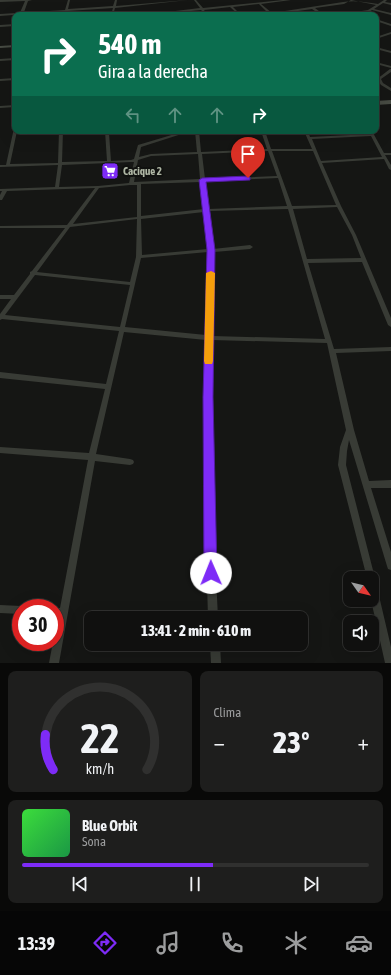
<!DOCTYPE html>
<html lang="es">
<meta charset="utf-8">
<style>
:root{--surface:#10100f;--page:#1e1e1d;--text:#f1f3f6;--muted:#9c9d9e;--line:#30302f;--accent:#7e2bf7}
body{margin:0;font-family:"Asap Condensed",sans-serif;background:var(--page);color:var(--text);height:100vh;display:flex;flex-direction:column;font-size:15px;white-space:nowrap}
*{box-sizing:border-box;margin:0}
p{font-size:13px;color:var(--muted)}
.icon{flex:none;width:22px;height:22px;fill:none;stroke:currentColor;stroke-width:2;stroke-linecap:round;stroke-linejoin:round}
.map{position:relative;height:663px;overflow:hidden}
.details{display:flex;flex-direction:column;gap:8px;padding:8px;background:#090908;flex:1}
.details>*{flex:none}
.banner{position:absolute;left:12px;top:12px;width:367px;height:122px;border-radius:8px;box-shadow:0 4px 16px #0002,0 0 0 1px var(--line);background:#0b6e4f;color:#fff;overflow:hidden}
.needle{width:26px;rotate:124deg}
.tools{position:absolute;left:343px;top:571px;display:grid;gap:8px}
.tools a{display:grid;place-items:center;width:36px;height:36px;border-radius:8px;background:var(--surface);box-shadow:0 4px 16px #0002,0 0 0 1px var(--line);font-size:20px}
.speed{position:absolute;left:12px;top:599px;display:flex;gap:8px;font-size:20px;font-weight:700;text-align:center}
.speed>*{display:grid;place-content:center;width:52px;height:52px;border-radius:50%;background:var(--surface);box-shadow:0 4px 16px #0002,0 0 0 1px var(--line);line-height:1}
.speed .limit{border:6px solid #d22;background:#fff;color:#111}
.pin{position:absolute;display:grid;place-items:center;width:34px;height:34px;color:#fff;margin:-41px -17px;border-radius:50% 50% 50% 0;rotate:-45deg;box-shadow:0 0 4px #0007}
.pin .icon{rotate:45deg}
.me{position:absolute;width:44px;margin:-22px;rotate:359deg;stroke-linejoin:round;filter:drop-shadow(0 0 3px #0008)}
.turn{display:flex;align-items:center;gap:14px;height:84px;padding:0 20px;font-size:18px}
.turn .icon{width:52px;height:52px;stroke-width:2.5}
.turn b{display:block;font-size:28px;line-height:34px}
.lanes{display:flex;align-items:center;height:38px;padding:0 20px;background:#0003;justify-content:center;gap:20px;direction:ltr}
.lanes .off{opacity:.35}
.big{font-size:30px;font-weight:800;line-height:1.1}
.details .widget{flex:1;display:flex;flex-direction:column;justify-content:center;gap:6px;min-width:0;padding:0 14px;border-radius:8px;background:var(--page)}
.details .dial{align-items:center;gap:0}
.dial svg{height:104px;overflow:visible;fill:none;stroke:var(--line);stroke-width:7;stroke-linecap:round;text-anchor:middle}
.dial text{fill:var(--text);stroke:none}
.song{display:flex;align-items:center;gap:12px}
.cover{width:48px;height:48px;border-radius:6px;background:linear-gradient(135deg,hsl(120 70% 55%),hsl(140 70% 35%))}
.played{height:4px;border-radius:2px;background:linear-gradient(90deg,var(--accent) 55%,var(--line) 55%)}
.keys{display:flex;justify-content:space-around;direction:ltr}
.heat{display:flex;justify-content:space-between;align-items:center;font-size:22px;direction:ltr}
.details .tiles{flex:1;display:grid;gap:8px;grid-template-columns:1fr 1fr}
.widget:last-child{grid-column:span 2}
.trip{position:absolute;left:84px;top:611px;width:224px;height:40px;border-radius:8px;background:var(--surface);box-shadow:0 4px 16px #0002,0 0 0 1px var(--line);font-weight:800;line-height:40px;text-align:center}
.dock{display:flex;height:64px;justify-content:space-around;align-items:center;background:#060606;color:var(--muted)}
.dock .icon{width:28px;height:28px}
.dock .current{color:var(--accent)}
.dock b{font-size:18px;color:var(--text)}
.map>svg:first-child{display:block}
.lines{fill:none;stroke-linecap:round;stroke-linejoin:round}
.minor{fill:#383b35;fill-rule:evenodd}
.tertiary{fill:#383b35;fill-rule:evenodd}
.secondary{fill:#474b43;fill-rule:evenodd}
.route{fill:#7e2bf7;stroke:#521ca1}
.slow{fill:#f59e0b}
.labels{text-anchor:middle;dominant-baseline:central;stroke-width:4;stroke-linejoin:round;paint-order:stroke}
.far-poi-label{font-size:11px;font-weight:bold;fill:#afb7a5;stroke:#10110f;text-anchor:start}
</style>
<div class="map">
<svg width="391" height="663" viewBox="0 0 391 663">
<rect width="100%" height="100%" fill="#151614"/>
<g class="lines">
<g class="minor">
<path d="M68 0H70L68 9 113 6 115 0H117L116 6 188 0 115 8 113 15H111L113 8 68 11 66 14 65 13V11L0 16V14L65 10Z"/>
<path d="M194 0H196L203 8 283 0H291L261 4 272 13 343 2C354 0 367 2 378 4L384 0H387L385 2 391 3V5L383 3 374 9 391 13V15L372 10 369 12 336 15 368 10 376 5 351 0 344 4 315 8 324 15H321L312 9 270 15 259 4 233 7 241 15H239L230 7 204 10 208 15H206L201 10 151 15H142L200 8Z"/>
<path d="M376 19 391 24V26L376 21Z"/>
<path d="M391 32V34L376 39V37Z"/>
<path d="M376 47 391 51V53L376 49Z"/>
<path d="M15 58V60L0 61V59Z"/>
<path d="M376 62 391 66V68L376 64Z"/>
<path d="M390 69H391V72L381 79 383 83 391 88V91L381 85 377 79Z"/>
<path d="M15 78V80L0 81V79Z"/>
<path d="M15 105V107L0 108V106Z"/>
<path d="M14 128H15V131H17L10 164 58 163 59 131H63L62 162 107 161 105 131H137L135 132 109 133 111 161 131 160 134 159 138 145 185 131H191L141 147 139 157 151 154 197 152 195 131H199L201 152 267 149 261 131H265L271 149H312L304 131H308L310 137 370 134 368 131H372L384 153H391V155H385L391 165V170L389 169 384 159 322 163 341 206 356 235 391 318V327L388 325 362 262 308 263 334 349 391 347V351L336 353 354 430 369 481 391 480V488H371L391 552V570L388 569 387 566 349 440 347 451 346 465 375 578V580L376 583 391 647V663H385L371 600 372 578H367L338 465 340 447 346 430 327 343 212 340C211 433 213 526 218 618H208C205 525 204 433 206 340L124 332 96 454 130 459 133 460 134 462 133 464 130 465 95 461 59 663H49L53 642H55V633L58 616H55V608H54H60L88 460 0 453V447L89 453 105 389 0 378V372L106 384 119 331 2 319 0 320V314L11 299H0V295H14L30 274V272L32 271 65 228H0V226L67 225 95 188 7 191 2 200H0V195L2 191H0V189L55 187 58 165 0 167V165H6ZM371 136 382 157 321 161 312 139ZM268 151 277 176 205 179 202 154ZM272 151H313L336 205 292 206ZM198 154 200 179 134 182 138 160 151 156ZM131 162H134L129 183 98 186 59 187 62 165ZM278 178 287 206 208 209 205 181ZM201 182 204 209 141 216V184ZM130 185H137V217L73 224 99 188ZM337 207 352 235 361 258 307 259 293 209ZM288 209 325 339 212 336 214 252 250 249 253 247 250 245 213 249 209 211ZM204 212 208 249 142 255 141 219ZM137 219 136 257 130 282 37 272 70 227ZM208 252 206 335 125 327 141 258ZM35 275 130 285 120 327 5 315Z"/>
<path d="M0 605 21 606 25 608H21V614L0 613Z"/>
<path d="M210 644H220L221 663H211Z"/>
</g>
<g class="tertiary">
<path d="M0 0H32L28 1 23 15H19L25 1 0 2Z"/>
<path d="M15 24V26L0 27V25Z"/>
</g>
<g class="secondary">
<path d="M15 45V47L0 48V46Z"/>
<path d="M391 100V104L376 105V101Z"/>
</g>
</g>
<path class="route" d="M248 176 250 177V180L206 182 215 250 213 397 217 573 215 578 211 580 206 578 204 573 203 397 207 250 199 180 202 178Z"/>
<path class="slow" d="M211 271 215 273 213 361 212 364H205L204 361 206 273Z"/>
<defs>
<g id="supermarket-square" transform="scale(0.9)"><rect x="-9" y="-9" width="18" height="18" rx="4" fill="#7e2bf7" stroke="#10110f"/><path d="M-6-5.5h2.5l.6 2H6L4.5 2H-2.5L-4.4-4H-6ZM-1.5 3.2a1.3 1.3 0 1 0 .1 0ZM3 3.2a1.3 1.3 0 1 0 .1 0Z" fill="#fff"/></g>
</defs>
<g fill-rule="evenodd">
<use href="#supermarket-square" x="110" y="171"/>
</g>
<g class="labels">
<g class="far-poi-label">
<text x="123" y="171">Cacique 2</text>
</g>
</g>
</svg>
<div class="tools">
<a><svg class="needle" viewBox="-14 -14 28 28"><path d="M0-13l5 13h-10z" fill="#e53935"/><path d="M0 13l5-13h-10z" fill="#9c9d9e"/></svg></a>
<a><svg class="icon" aria-label="sound" viewBox="0 0 24 24"><path d="M4 9h4l5-4v14l-5-4H4zM17 9q2 3 0 6"/></svg></a>
</div>
<div class="speed"><div class="limit">30</div></div>
<div class="pin" style="left:248px;top:178px;background:#d93025"><svg class="icon" aria-label="arrive" viewBox="0 0 24 24"><path d="M6 21V4h12l-3 4 3 4H6"/></svg></div>
<svg class="me" style="left:211px;top:573px" viewBox="-20 -20 40 40"><circle r="19" fill="#fff"/><path d="M0-13L10 11 0 6-10 11z" fill="#7e2bf7"/></svg>
<div class="trip">13:41 · 2 min · 610 m</div>
<div class="banner">
<div class="turn"><svg class="icon" aria-label="right" viewBox="0 0 24 24"><path d="M7 20v-9h11M14 6l5 5-5 5"/></svg><div><b>540 m</b>Gira a la derecha</div></div>
<div class="lanes"><svg class="icon off" aria-label="left" viewBox="0 0 24 24"><path d="M17 20v-9H6M10 6l-5 5 5 5"/></svg><svg class="icon off" aria-label="ahead" viewBox="0 0 24 24"><path d="M12 20V5M6 11l6-6 6 6"/></svg><svg class="icon off" aria-label="ahead" viewBox="0 0 24 24"><path d="M12 20V5M6 11l6-6 6 6"/></svg><svg class="icon" aria-label="right" viewBox="0 0 24 24"><path d="M7 20v-9h11M14 6l5 5-5 5"/></svg></div>
</div>
</div>
<section class="details">
<div class="tiles">
<div class="widget dial"><svg viewBox="0 0 100 80">
<path d="M14 69A42 42 0 1 1 86 69"/>
<path d="M14 69A42 42 0 0 1 8 42" stroke="#7e2bf7"/>
<text x="50" y="56" font-size="32" font-weight="700">22</text>
<text x="50" y="72" font-size="11">km/h</text>
</svg></div>
<div class="widget"><p>Clima</p>
<div class="heat"><a>−</a><b class="big">23°</b><a>+</a></div>
</div>
<div class="widget">
<div class="song"><i class="cover"></i><div><b>Blue Orbit</b><p>Sona</p></div></div>
<div class="played"></div>
<div class="keys"><svg class="icon" aria-label="previous" viewBox="0 0 24 24"><path d="M18 5L8 12l10 7zM5 5v14"/></svg><svg class="icon" aria-label="pause" viewBox="0 0 24 24"><path d="M8 5v14M16 5v14"/></svg><svg class="icon" aria-label="next" viewBox="0 0 24 24"><path d="M6 5l10 7-10 7zM19 5v14"/></svg></div>
</div>
</div>
</section>
<nav class="dock">
<b>13:39</b>
<svg class="icon current" aria-label="directions" viewBox="0 0 24 24"><path d="M12 3l9 9-9 9-9-9zM9 14v-3h6M13 9l2 2-2 2"/></svg>
<svg class="icon" aria-label="music" viewBox="0 0 24 24"><path d="M9 18V5l10-2v13"/><circle cx="6" cy="18" r="3"/><circle cx="16" cy="16" r="3"/></svg>
<svg class="icon" aria-label="phone" viewBox="0 0 24 24"><path d="M5 4h4l2 5-3 2q2 4 5 5l2-3 5 2v4C11 20 4 13 5 4z"/></svg>
<svg class="icon" aria-label="climate" viewBox="0 0 24 24"><path d="M12 3v18M4 7l16 10M4 17L20 7"/></svg>
<svg class="icon" aria-label="car" viewBox="0 0 24 24"><path d="M5 17H2v-5l4-1 3-4h7l3 4 3 1v5h-3M9 17h6M6 11h13"/><circle cx="7" cy="17" r="2"/><circle cx="17" cy="17" r="2"/></svg>
</nav>
